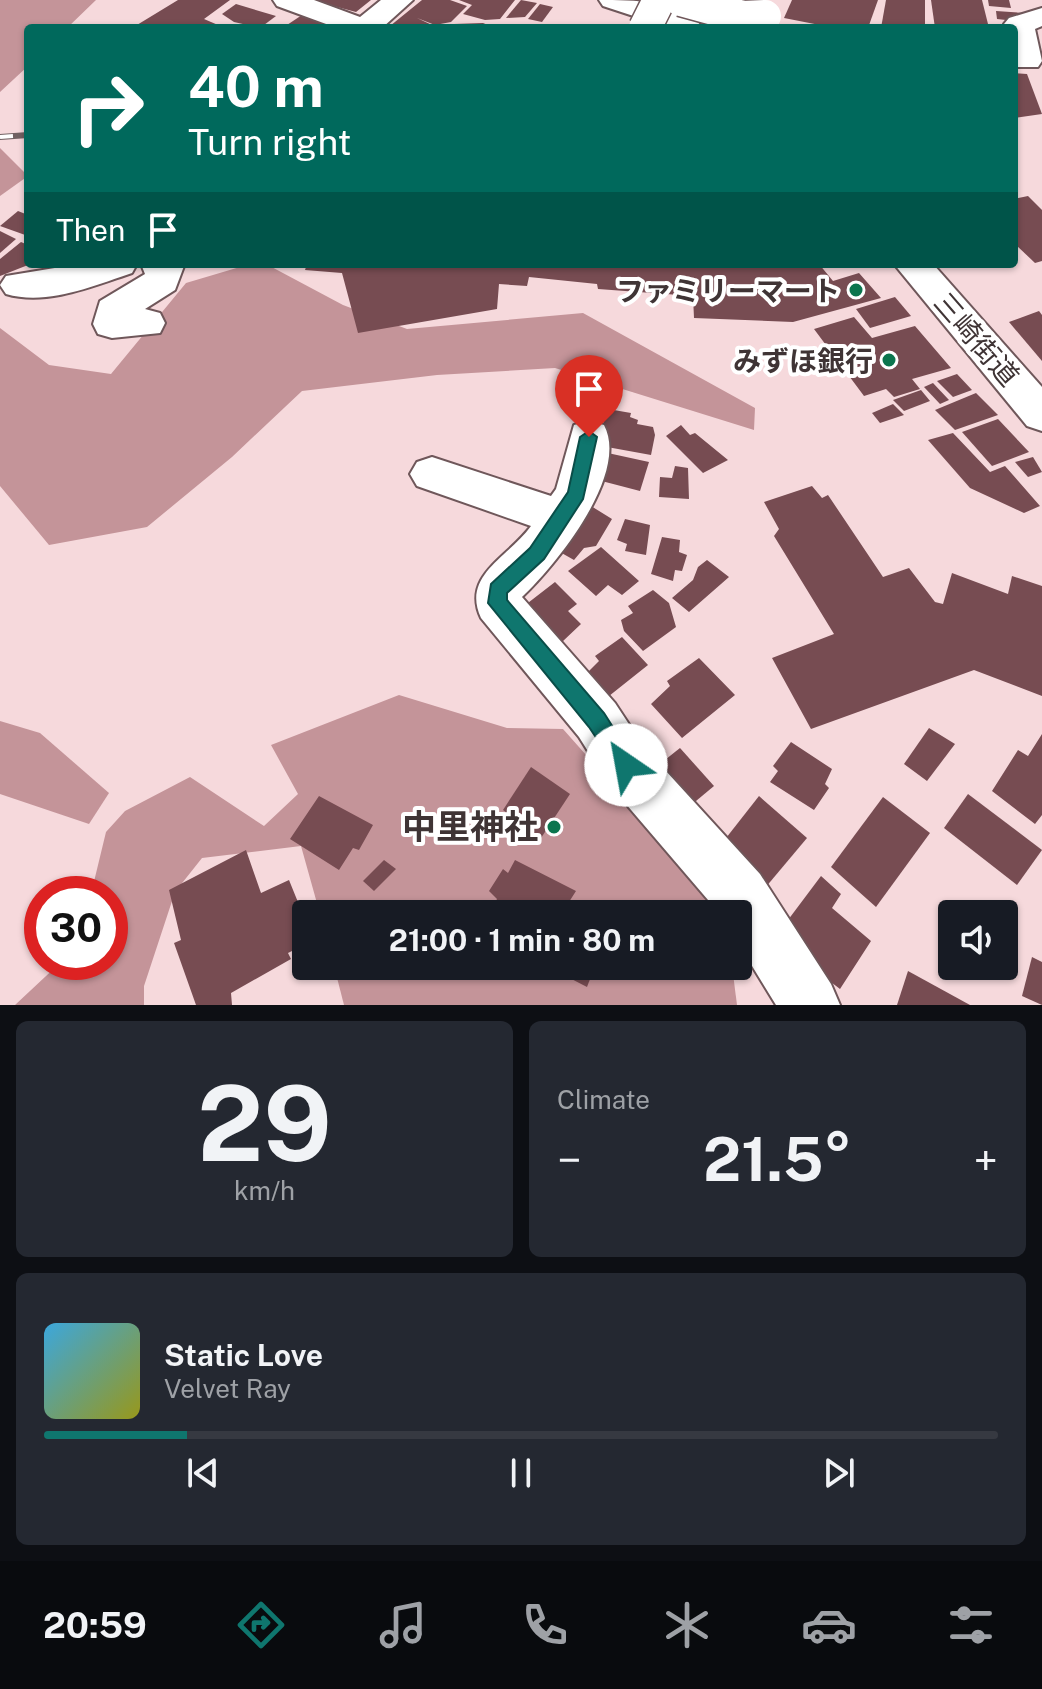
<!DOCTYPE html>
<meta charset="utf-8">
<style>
:root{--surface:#171b24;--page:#242831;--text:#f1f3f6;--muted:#9ea1a6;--line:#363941;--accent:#0f766e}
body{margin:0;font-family:"Public Sans","Noto Sans JP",sans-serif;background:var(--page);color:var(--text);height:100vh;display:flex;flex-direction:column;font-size:30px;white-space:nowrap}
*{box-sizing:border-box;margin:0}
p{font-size:26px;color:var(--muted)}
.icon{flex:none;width:44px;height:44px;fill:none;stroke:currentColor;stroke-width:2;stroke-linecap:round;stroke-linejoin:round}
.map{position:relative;height:1005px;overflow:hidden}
.side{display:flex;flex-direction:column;gap:16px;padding:16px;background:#0d0f14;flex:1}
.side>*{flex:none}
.guide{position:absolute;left:24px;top:24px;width:994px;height:244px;border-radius:8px;box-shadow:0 2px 6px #0004;background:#00695c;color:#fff;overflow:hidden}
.buttons{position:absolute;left:938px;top:900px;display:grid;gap:16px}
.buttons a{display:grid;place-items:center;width:80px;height:80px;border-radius:8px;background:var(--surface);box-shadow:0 2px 6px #0004;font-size:40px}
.speed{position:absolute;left:24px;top:876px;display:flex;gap:16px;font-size:40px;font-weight:700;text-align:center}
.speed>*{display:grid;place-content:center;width:104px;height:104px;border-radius:50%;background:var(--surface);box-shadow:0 2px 6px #0004;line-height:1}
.speed .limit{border:12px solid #d22;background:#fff;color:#111}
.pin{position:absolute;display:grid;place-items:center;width:68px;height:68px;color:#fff;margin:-82px -34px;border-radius:50% 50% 50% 0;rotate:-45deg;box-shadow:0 0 8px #0007}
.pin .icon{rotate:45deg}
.me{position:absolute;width:88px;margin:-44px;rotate:327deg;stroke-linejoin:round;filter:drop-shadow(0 0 6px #0008)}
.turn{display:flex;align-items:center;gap:28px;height:168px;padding:0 32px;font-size:36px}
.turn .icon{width:104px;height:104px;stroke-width:2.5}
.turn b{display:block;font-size:56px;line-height:68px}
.then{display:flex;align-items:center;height:76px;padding:0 32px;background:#0003;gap:16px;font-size:30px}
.big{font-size:60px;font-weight:700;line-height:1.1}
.side .widget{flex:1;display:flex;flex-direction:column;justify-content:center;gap:12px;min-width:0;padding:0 28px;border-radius:12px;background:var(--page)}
.side .dial{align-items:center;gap:0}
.dial b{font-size:104px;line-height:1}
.song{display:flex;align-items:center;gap:24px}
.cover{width:96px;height:96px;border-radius:12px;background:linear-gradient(135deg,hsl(200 70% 55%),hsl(60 70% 35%))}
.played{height:8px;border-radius:4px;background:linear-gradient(90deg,var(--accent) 15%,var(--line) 15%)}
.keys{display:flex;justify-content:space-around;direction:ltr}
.heat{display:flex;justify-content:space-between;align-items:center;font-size:44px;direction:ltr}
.side .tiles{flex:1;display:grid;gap:16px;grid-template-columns:1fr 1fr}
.widget:last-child{grid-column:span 2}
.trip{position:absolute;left:292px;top:900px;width:460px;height:80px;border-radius:8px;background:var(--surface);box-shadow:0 2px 6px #0004;font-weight:700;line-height:80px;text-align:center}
.dock{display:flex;height:128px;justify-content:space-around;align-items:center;background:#090b0e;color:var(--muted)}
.dock .icon{width:56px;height:56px}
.dock .active{color:var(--accent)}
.dock b{font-size:36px;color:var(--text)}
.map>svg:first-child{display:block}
.forest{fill:#c49499}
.building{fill:#774c52}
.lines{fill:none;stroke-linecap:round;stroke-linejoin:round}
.minor-casing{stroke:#6f575a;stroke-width:4}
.major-casing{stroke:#6f575a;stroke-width:4}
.minor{fill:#fff;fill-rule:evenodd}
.major{fill:#fff;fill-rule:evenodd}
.rail-casing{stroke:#716162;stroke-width:6}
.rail{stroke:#fff;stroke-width:4;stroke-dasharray:13;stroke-linecap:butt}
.minor-bridge-casing{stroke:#6f575a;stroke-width:35;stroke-linecap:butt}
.minor-bridge{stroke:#fff;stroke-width:32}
.route{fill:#0f766e;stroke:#0a4d48;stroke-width:2}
.poi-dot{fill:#0b754e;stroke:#fff;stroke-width:3}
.labels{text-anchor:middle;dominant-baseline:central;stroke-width:8;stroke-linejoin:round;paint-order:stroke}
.poi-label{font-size:28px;font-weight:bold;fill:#3f3435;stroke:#fff;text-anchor:end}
.street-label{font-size:28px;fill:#3f3435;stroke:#fff}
.near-poi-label{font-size:34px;font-weight:bold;fill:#3f3435;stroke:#fff;text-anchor:end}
</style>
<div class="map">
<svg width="1042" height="1005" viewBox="0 0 1042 1005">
<rect width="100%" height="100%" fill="#f6d9dc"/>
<g class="forest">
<path d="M0 0H96L67 28H28V66L0 92Z"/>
<path d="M0 148 28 176 0 196Z"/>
<path d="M250 264H266L343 305 407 329 583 313 755 408 754 430 555 368 437 375 302 391 232 457 147 527 49 545 0 486V328L49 365 111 374 186 283Z"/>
<path d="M399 695 507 728 563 729 697 880 711 914H320L301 846 202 858 175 892 144 986V1005H15L61 962H110V894H91L106 832 125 811 190 777 264 826 298 794 271 745Z"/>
<path d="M0 721 40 733 109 793 89 824 0 794Z"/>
<path d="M334 966H732L737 1005H344Z"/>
</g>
<g class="building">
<path d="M178 0H230L204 19 225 28H132Z"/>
<path d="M311 0H371L356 12Z"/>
<path d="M422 0H450L467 6 451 22 435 25 417 18 432 25 390 26Z"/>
<path d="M459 0H515L500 19 485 20 463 14 472 5Z"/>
<path d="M521 0 537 3 525 17 506 18Z"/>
<path d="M792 0H878L868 28H835L784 18Z"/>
<path d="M886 0H925V28H881Z"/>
<path d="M931 0H982L989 28H935Z"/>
<path d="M988 0H1009L1011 8 989 6Z"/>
<path d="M236 4 276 16 260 28 234 22 222 14Z"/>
<path d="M540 4 553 7 542 22 528 19Z"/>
<path d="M996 11 1025 13 1015 21 997 19Z"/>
<path d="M302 15 337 28 287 25Z"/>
<path d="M483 23 495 28 440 27 454 24Z"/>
<path d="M1014 73 1027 74 1042 114 1014 118Z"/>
<path d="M1028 196 1042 210V261L1035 263 1014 243V199Z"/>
<path d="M18 211 28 215V236L0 226Z"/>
<path d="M0 231 16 239 0 253Z"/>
<path d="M21 242 28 245V265L0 276V259Z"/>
<path d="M307 264H819L833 281 859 273 881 298 793 322 694 318 693 296 598 289 597 284 529 277 527 286 499 284 497 309 358 333 342 273 305 270Z"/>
<path d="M895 297 911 316 870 328 856 309Z"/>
<path d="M1039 311 1042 315V361L1009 322Z"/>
<path d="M854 317 872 338 915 326 951 368 912 379 920 389 894 397 886 389 864 396 814 329Z"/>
<path d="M957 374 972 390 953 397 937 381Z"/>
<path d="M933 383 949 400 940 404 924 387Z"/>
<path d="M921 390 930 401 904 411 893 400Z"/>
<path d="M976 393 998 415 955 430 935 410Z"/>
<path d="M893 404 904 415 880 423 872 413Z"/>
<path d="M608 409 631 413 630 417 638 420 637 424 653 427 655 435 651 455 596 445Z"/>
<path d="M998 419 1029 452 992 466 962 432Z"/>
<path d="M681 425 690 435 695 433 728 460 703 473 666 436Z"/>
<path d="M953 433 990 472 1005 466 1040 506 1024 513 970 488 928 440Z"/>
<path d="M594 450 649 462 640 491 594 479Z"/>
<path d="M1033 457 1042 472 1028 477 1015 462Z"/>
<path d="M675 466 688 468 689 499 659 497 660 477 672 478Z"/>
<path d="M812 486 822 498 828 495 883 577 909 568 935 602 943 604 952 573 1008 594 1012 576 1042 586V696L974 670 811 729 772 658 834 634 774 536 779 529 764 502Z"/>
<path d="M591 506 612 519 596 546 584 548 574 560 551 547Z"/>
<path d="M625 519 650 525 646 555 625 551 627 544 617 540Z"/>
<path d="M662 537 680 540 679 552 687 555 682 571 675 570 673 581 651 574Z"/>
<path d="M601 547 639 581 622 595 608 585 596 596 568 571Z"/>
<path d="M707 560 729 577 689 612 672 598 693 580 698 567Z"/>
<path d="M555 582 577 604 568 611 581 624 562 642 524 606Z"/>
<path d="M653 590 669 603 676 627 643 651 624 631 621 620 633 613 628 606Z"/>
<path d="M622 637 648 665 604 700 583 677 599 661 595 656Z"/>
<path d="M699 658 735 695 682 738 651 704 670 686 667 681Z"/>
<path d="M929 728 955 744 927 781 904 764Z"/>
<path d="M1042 734V815L1035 824 992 791 1018 750 1028 756Z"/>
<path d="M791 742 832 769 825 784 829 788 814 810 770 782 778 771 773 766Z"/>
<path d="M680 748 714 786 684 811 651 771Z"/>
<path d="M531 767 570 794 541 838 503 810Z"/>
<path d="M968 794 1042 850 1017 885 944 828Z"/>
<path d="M319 796 373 825 359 850 353 848 339 870 290 839Z"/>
<path d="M759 796 807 838 765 888 719 847Z"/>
<path d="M883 797 930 833 876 907 831 867Z"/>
<path d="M246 850 261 893 289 880 306 922V944L288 953 291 959 231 993 232 1005H196L174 943 181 940 169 890Z"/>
<path d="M384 860 396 869 374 891 363 881Z"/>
<path d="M515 860 576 891 569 902 575 905 571 914H498L491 910 497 899 489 891 503 869 508 873Z"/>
<path d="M821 876 841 894 832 908 871 941 840 989 802 960 779 932Z"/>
<path d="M1032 957 1042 962V1005L1022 996Z"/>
<path d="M557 966H595L587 987 556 971Z"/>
<path d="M908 971 970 1005H897Z"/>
</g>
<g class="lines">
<g class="minor-casing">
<g id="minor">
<path d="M273 0H314L360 17 381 0H413L382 28H337L277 6Z"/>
<path d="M1042 8V26L1035 29 1042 61 1038 67H1016L1014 28H1005L1004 24 1009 18Z"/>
<path d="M79 264H137L132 273C93 286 47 306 6 294L0 285 6 276Z"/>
<path d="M141 264 184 266 175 290 145 309 160 313 165 323 160 333 112 338 98 334 93 324 100 301 145 274Z"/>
<path d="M589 421 604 425C630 474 556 565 522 597L615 703 644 747 760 874 831 984 840 1005H776L738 943V914H720L608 783 579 737 481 618C461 575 509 557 531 526L417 486 410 474 417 462 432 457 551 496 556 489 574 425Z"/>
</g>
</g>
<g class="major-casing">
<g id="major">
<path d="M599 0C633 0 681 0 703 28H670L603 6Z"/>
<path d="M894 264H933L1042 387V431L1027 426Z"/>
</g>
</g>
<use href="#minor" class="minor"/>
<use href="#major" class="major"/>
<g class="rail-casing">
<path id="rail" d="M0 137 28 135"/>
</g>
<use href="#rail" class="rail"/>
<g class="minor-bridge-casing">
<g id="minor-bridge">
<path d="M681 0 743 17 765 16"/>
<path d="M645 28 659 0"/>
</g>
</g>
<use href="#minor-bridge" class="minor-bridge"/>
</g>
<path class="route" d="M589 431 597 437 583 499 544 559 507 593V600L604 713 637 765 634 772 626 775 619 772 589 727 488 603 491 584 530 548 568 492 580 437Z"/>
<g class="poi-dot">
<circle cx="856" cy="290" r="8"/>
<circle cx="889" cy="360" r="8"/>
<circle cx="554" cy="827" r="8"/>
</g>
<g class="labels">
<g class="poi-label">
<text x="840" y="290">ファミリーマート</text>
<text x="873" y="360">みずほ銀行</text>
</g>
<g class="street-label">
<text transform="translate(977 339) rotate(49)">三崎街道</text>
</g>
<g class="near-poi-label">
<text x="538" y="827">中里神社</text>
</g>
</g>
</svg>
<div class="buttons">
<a><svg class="icon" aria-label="sound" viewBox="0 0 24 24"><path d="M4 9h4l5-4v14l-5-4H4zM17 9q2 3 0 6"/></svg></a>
</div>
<div class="speed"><div class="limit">30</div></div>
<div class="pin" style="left:589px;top:437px;background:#d93025"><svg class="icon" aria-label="arrive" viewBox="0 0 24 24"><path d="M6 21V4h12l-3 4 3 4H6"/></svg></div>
<svg class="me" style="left:626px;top:765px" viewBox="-20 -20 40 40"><circle r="19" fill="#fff"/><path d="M0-13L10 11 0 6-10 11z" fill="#0f766e"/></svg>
<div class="trip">21:00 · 1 min · 80 m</div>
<div class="guide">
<div class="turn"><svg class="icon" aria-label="right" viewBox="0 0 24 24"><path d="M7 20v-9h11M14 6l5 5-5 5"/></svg><div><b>40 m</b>Turn right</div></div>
<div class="then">Then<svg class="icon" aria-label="arrive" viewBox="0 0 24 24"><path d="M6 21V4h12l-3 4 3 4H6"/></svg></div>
</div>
</div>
<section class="side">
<div class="tiles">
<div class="widget dial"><b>29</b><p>km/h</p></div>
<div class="widget"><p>Climate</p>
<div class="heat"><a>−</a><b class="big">21.5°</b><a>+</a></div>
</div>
<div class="widget">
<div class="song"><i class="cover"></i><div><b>Static Love</b><p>Velvet Ray</p></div></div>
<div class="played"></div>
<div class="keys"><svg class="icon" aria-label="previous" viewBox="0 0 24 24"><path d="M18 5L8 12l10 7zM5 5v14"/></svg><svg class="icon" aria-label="pause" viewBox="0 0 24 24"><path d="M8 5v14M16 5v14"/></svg><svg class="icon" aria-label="next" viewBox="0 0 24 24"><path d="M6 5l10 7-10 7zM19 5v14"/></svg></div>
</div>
</div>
</section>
<nav class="dock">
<b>20:59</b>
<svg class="icon active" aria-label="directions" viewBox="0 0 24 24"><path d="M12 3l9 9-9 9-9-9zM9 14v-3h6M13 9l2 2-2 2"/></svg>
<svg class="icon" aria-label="music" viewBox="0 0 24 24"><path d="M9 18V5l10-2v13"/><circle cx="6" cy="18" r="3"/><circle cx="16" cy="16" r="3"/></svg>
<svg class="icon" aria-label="phone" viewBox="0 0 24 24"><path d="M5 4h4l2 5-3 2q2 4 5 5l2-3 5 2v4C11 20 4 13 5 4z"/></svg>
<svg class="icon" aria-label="climate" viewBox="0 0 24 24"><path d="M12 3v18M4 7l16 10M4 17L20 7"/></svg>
<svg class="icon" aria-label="car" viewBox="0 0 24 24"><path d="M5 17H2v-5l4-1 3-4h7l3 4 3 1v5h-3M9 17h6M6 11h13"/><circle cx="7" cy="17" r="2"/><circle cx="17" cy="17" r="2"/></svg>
<svg class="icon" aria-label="filters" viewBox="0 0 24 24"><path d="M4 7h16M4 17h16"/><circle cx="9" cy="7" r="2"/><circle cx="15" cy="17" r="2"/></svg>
</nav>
